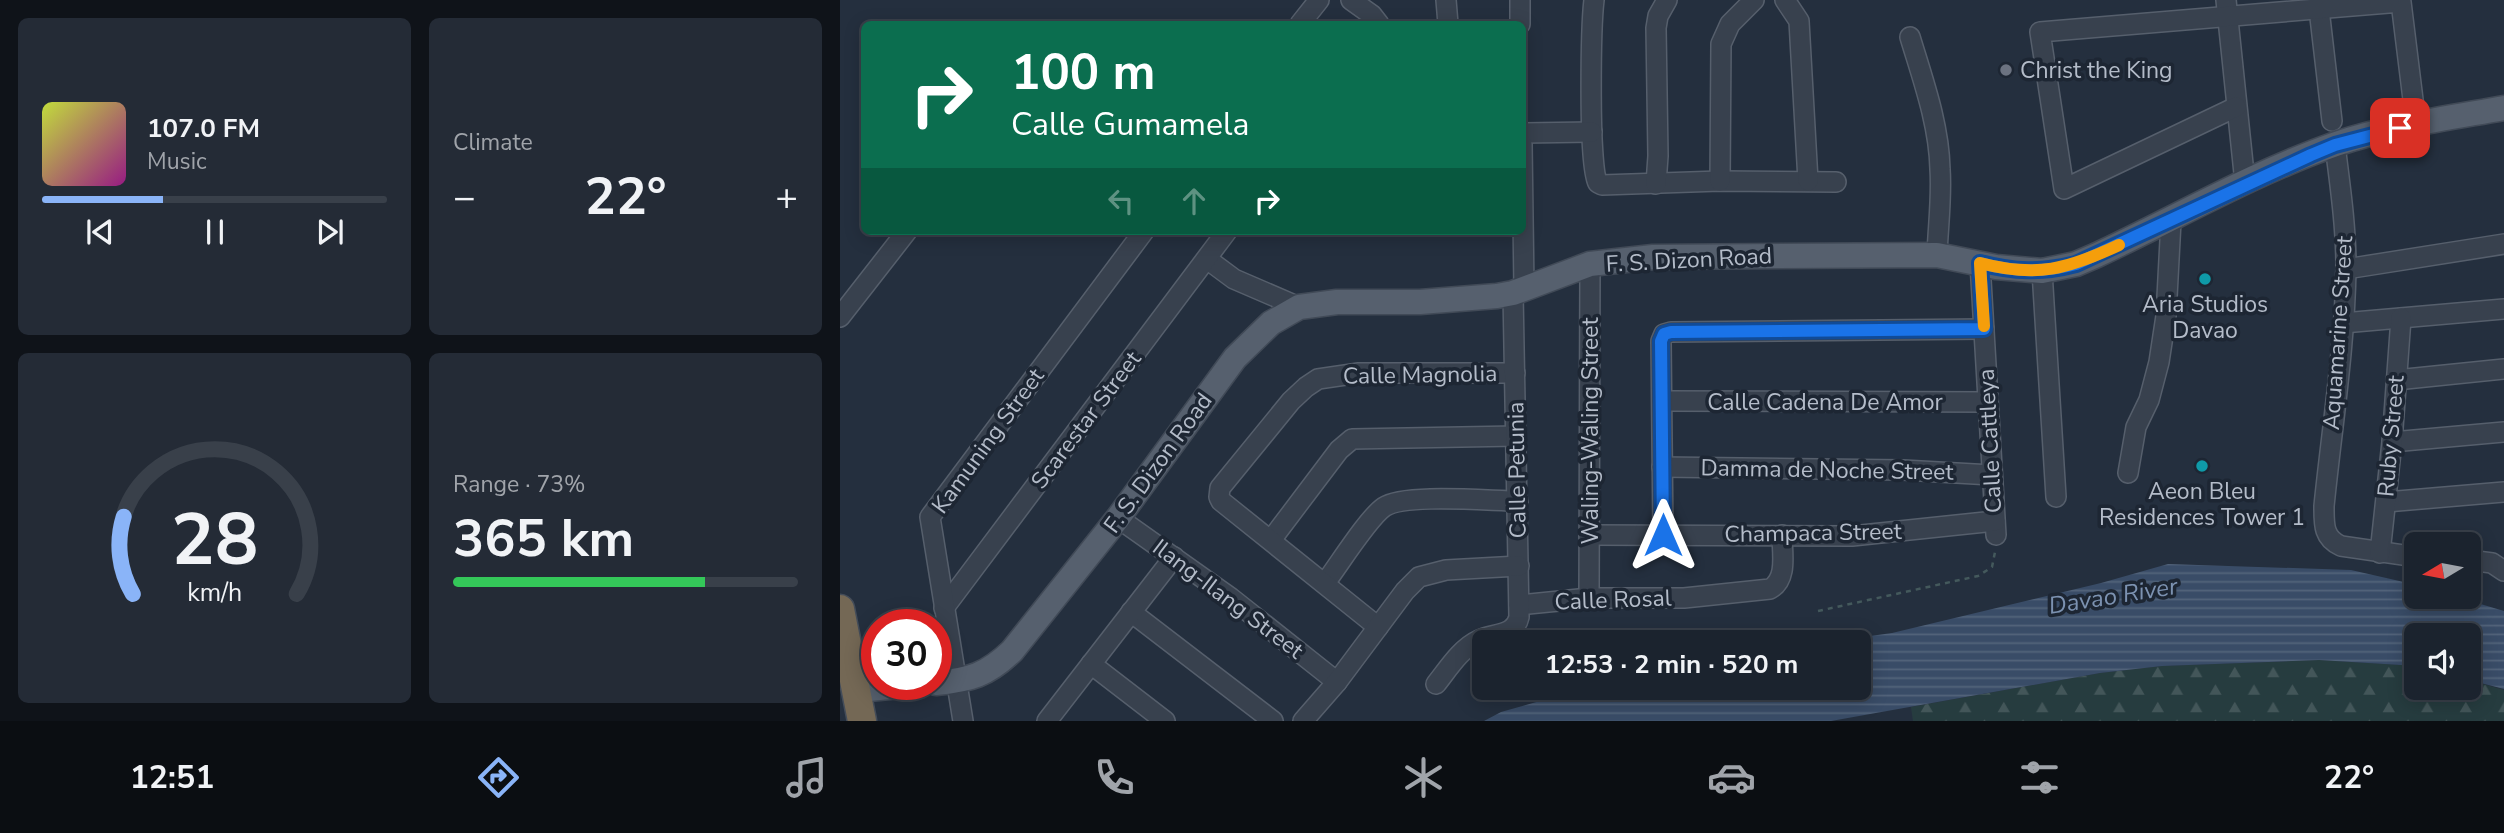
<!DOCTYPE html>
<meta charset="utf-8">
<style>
:root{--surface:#1b232e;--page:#242b36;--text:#f1f3f6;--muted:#a0a4aa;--line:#39404a;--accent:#8ab4f8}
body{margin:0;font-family:"Nunito Sans",sans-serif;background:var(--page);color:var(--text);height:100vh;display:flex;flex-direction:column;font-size:26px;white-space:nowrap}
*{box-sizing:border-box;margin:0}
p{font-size:23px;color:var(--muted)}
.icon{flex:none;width:38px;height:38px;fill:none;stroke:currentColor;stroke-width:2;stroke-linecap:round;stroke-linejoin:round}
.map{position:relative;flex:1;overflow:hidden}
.sheet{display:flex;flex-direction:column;gap:18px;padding:18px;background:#0f1319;width:840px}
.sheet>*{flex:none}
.hud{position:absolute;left:21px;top:21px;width:665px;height:214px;border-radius:10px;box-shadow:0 4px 18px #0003,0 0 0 2px var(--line);background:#0b6e4f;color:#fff;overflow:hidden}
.needle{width:46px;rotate:260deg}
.tools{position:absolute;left:1564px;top:532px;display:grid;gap:14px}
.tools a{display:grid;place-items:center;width:77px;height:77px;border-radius:10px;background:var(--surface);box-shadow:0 4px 18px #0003,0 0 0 2px var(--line);font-size:35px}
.speed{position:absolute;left:21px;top:609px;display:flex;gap:14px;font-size:35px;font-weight:700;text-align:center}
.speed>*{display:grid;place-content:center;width:91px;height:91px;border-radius:50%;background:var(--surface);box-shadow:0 4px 18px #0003,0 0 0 2px var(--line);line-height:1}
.speed .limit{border:10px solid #d22;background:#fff;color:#111}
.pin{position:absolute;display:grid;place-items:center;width:60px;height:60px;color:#fff;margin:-30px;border-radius:14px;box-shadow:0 4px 10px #0006}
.me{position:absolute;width:77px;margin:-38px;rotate:0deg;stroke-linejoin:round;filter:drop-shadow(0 0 5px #0008)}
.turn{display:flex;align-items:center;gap:24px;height:147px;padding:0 35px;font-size:32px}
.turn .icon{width:91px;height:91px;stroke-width:2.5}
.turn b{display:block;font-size:49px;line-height:60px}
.lanes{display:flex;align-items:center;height:66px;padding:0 35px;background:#0003;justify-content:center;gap:35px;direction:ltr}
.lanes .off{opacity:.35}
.big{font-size:52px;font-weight:700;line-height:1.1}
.sheet .tile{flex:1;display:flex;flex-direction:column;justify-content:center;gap:10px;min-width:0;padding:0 24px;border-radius:10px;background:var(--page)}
.sheet .dial{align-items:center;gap:0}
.dial svg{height:182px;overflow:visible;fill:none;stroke:var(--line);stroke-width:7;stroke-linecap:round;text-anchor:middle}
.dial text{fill:var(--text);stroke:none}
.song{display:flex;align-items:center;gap:21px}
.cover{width:84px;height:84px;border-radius:10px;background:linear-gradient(135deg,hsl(70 70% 55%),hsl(310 70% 35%))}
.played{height:7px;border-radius:4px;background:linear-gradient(90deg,var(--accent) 35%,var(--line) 35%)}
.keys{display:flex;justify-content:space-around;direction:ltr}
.heat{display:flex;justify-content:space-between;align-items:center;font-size:38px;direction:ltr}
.charge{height:10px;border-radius:5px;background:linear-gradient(90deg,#34c759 73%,var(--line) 0)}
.sheet .tiles{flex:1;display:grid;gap:18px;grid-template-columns:repeat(2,1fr)}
.trip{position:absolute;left:632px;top:630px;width:399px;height:70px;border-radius:10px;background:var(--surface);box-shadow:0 4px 18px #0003,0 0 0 2px var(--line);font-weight:700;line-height:70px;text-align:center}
.tab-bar{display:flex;height:112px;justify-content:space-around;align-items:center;background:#0b0e12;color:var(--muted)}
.tab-bar .icon{width:49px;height:49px}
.tab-bar .selected{color:var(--accent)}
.tab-bar b{font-size:32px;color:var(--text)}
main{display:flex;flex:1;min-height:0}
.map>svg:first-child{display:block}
.forest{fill:url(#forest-firs)}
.water{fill:url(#water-rules)}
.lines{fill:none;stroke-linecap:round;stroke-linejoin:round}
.minor-casing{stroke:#565f6c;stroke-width:22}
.major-casing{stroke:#414a57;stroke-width:27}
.highway-casing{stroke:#434c59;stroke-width:31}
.path{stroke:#44595c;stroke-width:2.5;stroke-dasharray:5 5;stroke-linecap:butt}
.minor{stroke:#38414e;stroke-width:19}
.major{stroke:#56606e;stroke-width:24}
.highway{stroke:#746855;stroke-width:28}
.route-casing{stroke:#114b97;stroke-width:18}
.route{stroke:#1a73e8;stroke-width:12}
.slow{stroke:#f59e0b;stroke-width:12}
.worship-dot{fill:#6b7280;stroke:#1d2633;stroke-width:2.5}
.culture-dot{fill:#0f9aa8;stroke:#1d2633;stroke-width:2.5}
.labels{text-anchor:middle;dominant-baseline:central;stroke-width:7;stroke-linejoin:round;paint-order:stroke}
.poi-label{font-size:23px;fill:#b4bcc9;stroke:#1d2633}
.street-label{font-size:23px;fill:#b4bcc9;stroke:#1d2633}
.water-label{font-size:24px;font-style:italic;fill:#7c92b1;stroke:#1d2633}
</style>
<main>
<section class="sheet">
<div class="tiles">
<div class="tile">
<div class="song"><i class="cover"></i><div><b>107.0 FM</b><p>Music</p></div></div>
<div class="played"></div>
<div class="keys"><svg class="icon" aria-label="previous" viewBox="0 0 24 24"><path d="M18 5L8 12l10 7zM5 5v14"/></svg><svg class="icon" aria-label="pause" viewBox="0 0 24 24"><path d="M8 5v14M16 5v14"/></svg><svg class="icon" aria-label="next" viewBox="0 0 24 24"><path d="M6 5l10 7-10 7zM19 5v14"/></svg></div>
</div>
<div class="tile"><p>Climate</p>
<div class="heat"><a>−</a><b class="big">22°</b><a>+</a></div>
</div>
<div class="tile dial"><svg viewBox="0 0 100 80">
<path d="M14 69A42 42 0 1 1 86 69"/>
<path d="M14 69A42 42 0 0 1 10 35" stroke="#8ab4f8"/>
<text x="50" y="56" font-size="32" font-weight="700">28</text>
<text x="50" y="72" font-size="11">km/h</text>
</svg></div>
<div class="tile"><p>Range · 73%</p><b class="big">365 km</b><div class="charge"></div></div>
</div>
</section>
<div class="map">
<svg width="1664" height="721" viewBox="0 0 1664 721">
<defs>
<pattern id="forest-firs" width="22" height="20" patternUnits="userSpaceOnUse" patternTransform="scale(1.75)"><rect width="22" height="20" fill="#263c3f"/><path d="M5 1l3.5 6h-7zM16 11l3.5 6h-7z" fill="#435659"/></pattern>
<pattern id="water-rules" width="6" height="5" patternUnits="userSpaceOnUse" patternTransform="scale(1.75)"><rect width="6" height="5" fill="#394c67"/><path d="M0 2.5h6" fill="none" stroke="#53647b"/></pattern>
</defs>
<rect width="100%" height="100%" fill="#242f3e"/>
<path class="forest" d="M1479 660 1577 666V688H1629V680L1664 690V721H1073L1071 707 1260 673 1322 666Z"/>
<path class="water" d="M1328 564 1511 570 1577 585V597H1617L1664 611V689L1629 680V635H1577V666L1479 660 1322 666 1260 673 991 721H644L661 712 746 688H1018V642H987L1052 633 1261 583Z"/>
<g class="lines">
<g class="minor-casing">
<g id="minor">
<path d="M511 0 532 15 539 24"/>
<path d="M606 0 608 24"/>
<path d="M680 0V24"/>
<path d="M754 0C751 25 748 168 758 183L762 185 880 181 996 182"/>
<path d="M945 0 959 21 968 181"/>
<path d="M1386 0 1405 183"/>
<path d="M1479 9 1492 121"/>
<path d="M460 24 479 0"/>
<path d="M1070 37C1083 80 1099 124 1100 169 1102 197 1098 227 1097 255"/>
<path d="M1396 107 1224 189 1200 32 1561 2 1576 124"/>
<path d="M682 133 752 132"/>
<path d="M682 144 684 289"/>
<path d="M1495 145C1500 185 1506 226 1506 267 1505 347 1492 427 1484 506 1484 524 1483 538 1501 546L1577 557"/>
<path d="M880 181 881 44 890 24 914 0"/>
<path d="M816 184 818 156 816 28 818 16 827 0"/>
<path d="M367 259 394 279 459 307"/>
<path d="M1140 263 1156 535"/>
<path d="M1506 269 1664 244"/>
<path d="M1202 271 1216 497"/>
<path d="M0 317 67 231"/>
<path d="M1503 323 1664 309"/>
<path d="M1556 380 1664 369"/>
<path d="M822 401 1148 402"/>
<path d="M1552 442 1664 432"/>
<path d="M822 467 1063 470 1152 475"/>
<path d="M1288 473 1296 427 1309 400 1319 362 1326 316 1331 221"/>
<path d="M1546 502 1664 492"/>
<path d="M278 518 391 598 497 682"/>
<path d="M749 535 1012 536 1155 521"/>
<path d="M823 535 821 341 824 334 831 332 1144 329"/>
<path d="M431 540 499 450 512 439 676 436"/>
<path d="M1540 553 1552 442 1561 318"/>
<path d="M1629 560 1652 563 1664 571"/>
<path d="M485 583C498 566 528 518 544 507 564 493 651 501 678 501"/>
<path d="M749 598 750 264"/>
<path d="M679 605 749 598H844L930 589C948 579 942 553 942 535"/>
<path d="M104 608 387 231"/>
<path d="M291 612 433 721"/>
<path d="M538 627 381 501 379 497 380 488 451 401 466 387 478 379 519 373H675"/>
<path d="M251 664 325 721"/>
<path d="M596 684C608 669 621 648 639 640 654 633 675 636 679 617L673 293"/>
<path d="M123 721 90 517 304 231"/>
<path d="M207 721 334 557"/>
<path d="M463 721 497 682 565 591 579 577 606 570 679 566"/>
</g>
</g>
<g class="major-casing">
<g id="major">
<path d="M96 683C130 680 147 675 172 651L278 518 395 358 431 323 459 307 497 302H580L657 296 673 293 750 264 813 257 1097 255 1156 267 1202 271 1236 264 1257 255C1336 218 1413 173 1496 144 1550 126 1608 118 1664 108"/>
<path d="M18 690 81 684"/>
</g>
</g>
<g class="highway-casing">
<path id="highway" d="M0 609 22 721"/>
</g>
<path class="path" d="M978 611 1138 576 1152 567 1155 552"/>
<use href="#minor" class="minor"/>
<use href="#major" class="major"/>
<use href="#highway" class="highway"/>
</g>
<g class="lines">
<g class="route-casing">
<path id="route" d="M823 535 821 341 824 334 831 332 1144 329 1140 263C1174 272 1202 273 1236 264L1471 155 1495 145 1560 128"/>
</g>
<use href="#route" class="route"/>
<path class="slow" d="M1144 326 1140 263C1197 278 1228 269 1279 245"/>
</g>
<circle class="worship-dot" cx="1166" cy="70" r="7"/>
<g class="culture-dot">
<circle cx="1365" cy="279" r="7"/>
<circle cx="1362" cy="466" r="7"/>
</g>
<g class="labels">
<g class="poi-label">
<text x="1180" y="70" text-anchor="start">Christ the King</text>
<text x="1365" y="304">Aria Studios<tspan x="1365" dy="26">Davao</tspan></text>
<text x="1362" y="491">Aeon Bleu<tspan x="1362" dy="26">Residences Tower 1</tspan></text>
</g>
<g class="street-label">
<text transform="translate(849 260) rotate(-3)">F. S. Dizon Road</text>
<text transform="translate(1498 333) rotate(-86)">Aquamarine Street</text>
<text transform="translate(580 375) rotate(-1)">Calle Magnolia</text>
<text x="985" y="402">Calle Cadena De Amor</text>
<text transform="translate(246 420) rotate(-53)">Scarestar Street</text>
<text transform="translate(750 431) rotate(-90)">Waling-Waling Street</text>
<text transform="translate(1551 436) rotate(-85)">Ruby Street</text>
<text transform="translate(148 441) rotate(-54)">Kamuning Street</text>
<text transform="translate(1150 441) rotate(-93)">Calle Cattleya</text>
<text transform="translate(318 463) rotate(-54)">F. S. Dizon Road</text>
<text transform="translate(677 470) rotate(-91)">Calle Petunia</text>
<text transform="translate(987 470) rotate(1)">Damma de Noche Street</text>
<text transform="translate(973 533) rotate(-1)">Champaca Street</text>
<text transform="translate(388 599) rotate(37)">Ilang-Ilang Street</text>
<text transform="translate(773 600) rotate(-2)">Calle Rosal</text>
</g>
<g class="water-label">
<text transform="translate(1273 596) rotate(-9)">Davao River</text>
</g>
</g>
</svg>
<div class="tools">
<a><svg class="needle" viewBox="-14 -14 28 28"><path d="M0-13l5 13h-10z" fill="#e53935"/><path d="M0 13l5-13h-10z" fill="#a0a4aa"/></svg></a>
<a><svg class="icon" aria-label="sound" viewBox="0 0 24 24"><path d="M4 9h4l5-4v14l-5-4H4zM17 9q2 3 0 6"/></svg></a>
</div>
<div class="speed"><div class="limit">30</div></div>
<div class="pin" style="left:1560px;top:128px;background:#d93025"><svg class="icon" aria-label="arrive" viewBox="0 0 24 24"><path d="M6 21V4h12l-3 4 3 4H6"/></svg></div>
<svg class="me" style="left:823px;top:535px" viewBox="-20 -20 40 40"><path d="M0-17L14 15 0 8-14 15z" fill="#1a73e8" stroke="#fff" stroke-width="4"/></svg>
<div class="trip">12:53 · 2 min · 520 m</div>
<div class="hud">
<div class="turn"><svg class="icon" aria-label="right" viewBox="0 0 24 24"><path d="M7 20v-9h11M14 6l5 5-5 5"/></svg><div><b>100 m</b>Calle Gumamela</div></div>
<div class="lanes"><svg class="icon off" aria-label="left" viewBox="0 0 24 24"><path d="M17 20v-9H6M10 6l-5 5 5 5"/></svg><svg class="icon off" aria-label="ahead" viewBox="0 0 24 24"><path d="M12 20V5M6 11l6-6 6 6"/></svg><svg class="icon" aria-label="right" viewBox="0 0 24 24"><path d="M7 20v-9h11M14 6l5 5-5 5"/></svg></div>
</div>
</div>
</main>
<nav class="tab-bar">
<b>12:51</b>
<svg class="icon selected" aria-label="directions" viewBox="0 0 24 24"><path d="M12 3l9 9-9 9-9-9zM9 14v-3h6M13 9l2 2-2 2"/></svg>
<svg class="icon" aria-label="music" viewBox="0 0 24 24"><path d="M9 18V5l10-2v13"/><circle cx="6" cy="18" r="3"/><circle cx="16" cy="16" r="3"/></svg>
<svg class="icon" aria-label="phone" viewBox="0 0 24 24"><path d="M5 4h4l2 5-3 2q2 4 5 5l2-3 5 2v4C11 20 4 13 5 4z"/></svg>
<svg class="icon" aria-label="climate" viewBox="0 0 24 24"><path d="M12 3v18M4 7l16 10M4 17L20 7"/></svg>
<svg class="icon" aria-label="car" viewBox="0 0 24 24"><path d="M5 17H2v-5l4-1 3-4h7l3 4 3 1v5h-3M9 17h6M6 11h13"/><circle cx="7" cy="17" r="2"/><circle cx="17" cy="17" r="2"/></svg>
<svg class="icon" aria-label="filters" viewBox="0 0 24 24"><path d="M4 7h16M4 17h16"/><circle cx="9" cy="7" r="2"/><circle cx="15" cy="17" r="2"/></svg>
<b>22°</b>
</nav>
